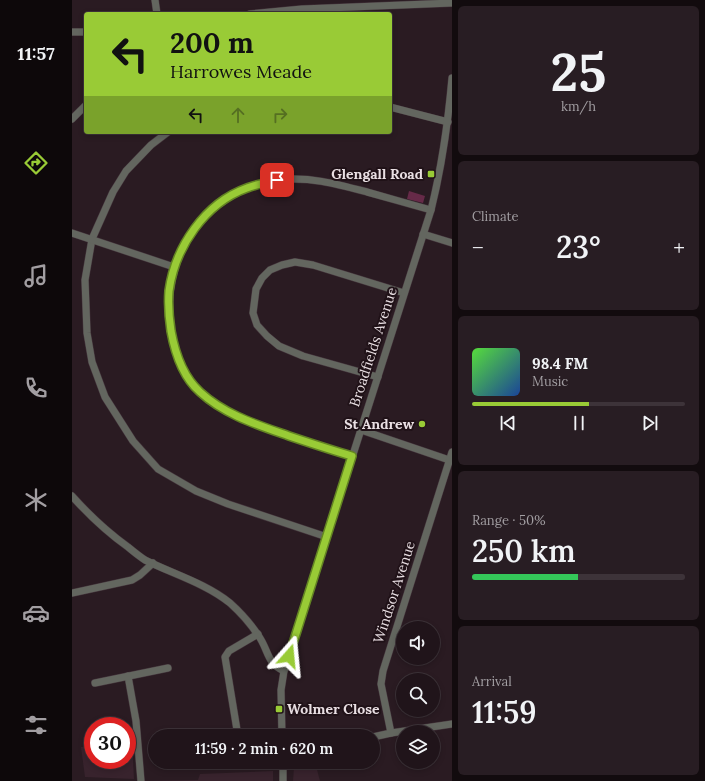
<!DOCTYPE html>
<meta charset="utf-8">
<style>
:root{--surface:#20141a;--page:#281d23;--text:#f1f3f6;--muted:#a29ea2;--line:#3d3339;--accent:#99cb36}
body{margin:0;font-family:Lora,serif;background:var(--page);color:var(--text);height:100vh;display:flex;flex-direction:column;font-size:15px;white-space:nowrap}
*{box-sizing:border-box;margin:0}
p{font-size:13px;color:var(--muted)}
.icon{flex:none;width:22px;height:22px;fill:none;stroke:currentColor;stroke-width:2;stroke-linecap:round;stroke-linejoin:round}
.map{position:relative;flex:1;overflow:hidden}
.side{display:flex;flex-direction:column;gap:6px;padding:6px;background:#120b0e;width:253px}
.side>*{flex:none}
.top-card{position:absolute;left:12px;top:12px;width:308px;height:122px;border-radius:4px;box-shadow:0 2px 6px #0003,0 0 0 1px var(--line);background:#99cb36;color:#111;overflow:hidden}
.controls{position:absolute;left:324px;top:621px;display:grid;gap:8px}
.controls a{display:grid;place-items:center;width:44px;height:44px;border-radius:50%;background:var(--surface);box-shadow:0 2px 6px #0003,0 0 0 1px var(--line);font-size:20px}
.speed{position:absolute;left:12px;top:717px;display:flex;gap:8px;font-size:20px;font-weight:700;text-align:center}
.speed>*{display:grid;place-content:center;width:52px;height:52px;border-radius:50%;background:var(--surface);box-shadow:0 2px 6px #0003,0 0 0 1px var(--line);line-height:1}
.speed .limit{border:6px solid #d22;background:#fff;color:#111}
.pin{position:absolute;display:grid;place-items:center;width:34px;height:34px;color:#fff;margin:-17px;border-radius:8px;box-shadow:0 2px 6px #0006}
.me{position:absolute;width:44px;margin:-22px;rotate:18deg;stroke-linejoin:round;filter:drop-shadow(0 0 3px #0008)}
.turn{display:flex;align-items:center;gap:14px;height:84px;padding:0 20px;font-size:18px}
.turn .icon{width:52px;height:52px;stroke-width:2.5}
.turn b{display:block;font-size:28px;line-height:34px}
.lanes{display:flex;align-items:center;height:38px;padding:0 20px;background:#0003;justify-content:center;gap:20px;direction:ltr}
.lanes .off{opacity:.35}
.big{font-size:30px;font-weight:600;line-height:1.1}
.side .card{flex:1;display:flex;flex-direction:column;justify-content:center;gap:6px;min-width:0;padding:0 14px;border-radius:6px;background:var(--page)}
.side .dial{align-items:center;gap:0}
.dial b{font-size:52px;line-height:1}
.song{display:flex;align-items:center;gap:12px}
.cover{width:48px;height:48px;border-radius:6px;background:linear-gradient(135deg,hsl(110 70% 55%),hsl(220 70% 35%))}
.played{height:4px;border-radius:2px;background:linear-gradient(90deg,var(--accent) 55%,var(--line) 55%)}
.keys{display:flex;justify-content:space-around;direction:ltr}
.heat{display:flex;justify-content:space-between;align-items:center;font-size:22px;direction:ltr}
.charge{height:6px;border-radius:3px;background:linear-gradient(90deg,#34c759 50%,var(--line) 0)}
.trip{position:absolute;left:76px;top:729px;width:232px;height:40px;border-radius:20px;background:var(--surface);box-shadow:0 2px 6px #0003,0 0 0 1px var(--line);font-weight:600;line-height:40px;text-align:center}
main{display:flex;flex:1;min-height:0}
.tab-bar{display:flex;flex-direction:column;width:72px;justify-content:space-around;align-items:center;background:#0d080a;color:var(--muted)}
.tab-bar .icon{width:28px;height:28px}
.tab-bar .selected{color:var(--accent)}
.tab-bar b{font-size:18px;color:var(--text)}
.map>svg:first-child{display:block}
.built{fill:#38232d}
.green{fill:#662a48}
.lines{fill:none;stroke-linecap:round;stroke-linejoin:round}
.minor-casing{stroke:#45363d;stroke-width:8}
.minor{stroke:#63665f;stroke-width:7}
.route-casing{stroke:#638423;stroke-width:10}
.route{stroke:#99cb36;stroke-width:7}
.poi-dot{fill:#99cb36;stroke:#201218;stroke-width:1.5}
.labels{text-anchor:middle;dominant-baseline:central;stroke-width:4;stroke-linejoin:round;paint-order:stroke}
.poi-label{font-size:14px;font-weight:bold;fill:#e9dfe3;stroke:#201218;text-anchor:end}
.street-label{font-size:14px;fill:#e9dfe3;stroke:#201218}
</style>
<main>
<nav class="tab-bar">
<b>11:57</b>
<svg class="icon selected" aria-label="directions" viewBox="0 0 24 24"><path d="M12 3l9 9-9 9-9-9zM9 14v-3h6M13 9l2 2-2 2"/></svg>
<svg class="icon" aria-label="music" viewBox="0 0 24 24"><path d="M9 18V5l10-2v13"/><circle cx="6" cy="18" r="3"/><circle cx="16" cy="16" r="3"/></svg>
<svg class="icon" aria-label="phone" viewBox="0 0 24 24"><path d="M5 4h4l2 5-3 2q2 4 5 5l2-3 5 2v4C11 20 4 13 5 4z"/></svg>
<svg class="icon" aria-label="climate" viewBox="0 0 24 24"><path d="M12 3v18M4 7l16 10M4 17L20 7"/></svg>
<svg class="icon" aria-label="car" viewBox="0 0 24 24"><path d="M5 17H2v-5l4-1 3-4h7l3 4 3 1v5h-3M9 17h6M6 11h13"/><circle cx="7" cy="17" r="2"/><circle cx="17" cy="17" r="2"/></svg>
<svg class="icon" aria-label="filters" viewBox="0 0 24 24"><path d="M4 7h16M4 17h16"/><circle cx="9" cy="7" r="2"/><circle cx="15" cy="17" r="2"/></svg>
</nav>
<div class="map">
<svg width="380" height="781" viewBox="0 0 380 781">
<rect width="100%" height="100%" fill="#2a1b22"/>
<g class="built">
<path d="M60 741 62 779 13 777 9 747 21 746V760H55V742Z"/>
<path d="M235 762H243L248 781H221L222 767Z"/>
<path d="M201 771V781H75L126 780 128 774Z"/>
</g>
<path class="green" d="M337 191 353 196 351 203 335 199Z"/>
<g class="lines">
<g class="minor-casing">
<g id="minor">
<path d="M83 0 85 14"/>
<path d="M178 14 230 9 380 3"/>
<path d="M0 32H14"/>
<path d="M318 107 376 122"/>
<path d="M0 119 14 105"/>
<path d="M96 132 79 145 54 171 41 192 20 239 13 280 15 333 20 362 33 397 61 441 86 469 124 491 156 504 255 537"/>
<path d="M0 233 102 267"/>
<path d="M351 234 380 243"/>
<path d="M306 377 231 356 207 346 195 336 185 325 181 313 184 289 190 278 198 270 210 265 223 262 241 265 332 293"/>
<path d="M289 430 380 461"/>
<path d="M280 456C260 450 240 443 220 437 188 426 153 416 128 392 111 376 103 353 99 330 88 258 131 191 206 180 236 176 265 184 295 192 316 198 338 204 359 210"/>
<path d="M0 496C17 515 35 532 56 547 62 552 67 556 73 560 101 574 133 583 158 603 168 612 178 623 186 635 197 650 194 663 212 671"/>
<path d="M0 593 60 580 68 575 81 563"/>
<path d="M56 676 64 721 69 781"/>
<path d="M23 683 96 668"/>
<path d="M319 733 309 684 311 671 380 452"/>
<path d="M174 736 168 734 165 730 153 657 157 651 186 634"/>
<path d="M178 736 210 734"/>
<path d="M210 736 209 690 212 671 359 210C370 166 376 123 380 78"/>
<path d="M301 737 319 733 380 724"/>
<path d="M211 762V781"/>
</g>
</g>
<use href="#minor" class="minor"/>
</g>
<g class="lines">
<g class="route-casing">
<path id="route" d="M205 180C195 183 185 184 175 188 133 203 103 247 97 291 96 304 97 318 99 331 103 353 111 377 128 392 153 415 186 425 217 436 238 443 259 450 280 456L217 656"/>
</g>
<use href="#route" class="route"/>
</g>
<g class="poi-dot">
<rect x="355" y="170" width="8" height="8" rx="2"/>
<circle cx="350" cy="424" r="4"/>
<rect x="203" y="705" width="8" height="8" rx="2"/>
</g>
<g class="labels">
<g class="poi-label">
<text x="351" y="174">Glengall Road</text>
<text x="342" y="424">St Andrew</text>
<text x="215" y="709" text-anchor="start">Wolmer Close</text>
</g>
<g class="street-label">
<text transform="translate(301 347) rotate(-72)">Broadfields Avenue</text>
<text transform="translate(322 592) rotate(-72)">Windsor Avenue</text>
</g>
</g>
</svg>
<div class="controls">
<a><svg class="icon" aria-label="sound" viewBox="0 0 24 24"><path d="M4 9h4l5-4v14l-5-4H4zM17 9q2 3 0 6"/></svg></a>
<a><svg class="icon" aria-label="search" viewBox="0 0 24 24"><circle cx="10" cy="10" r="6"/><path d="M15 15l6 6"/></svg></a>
<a><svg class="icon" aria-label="layers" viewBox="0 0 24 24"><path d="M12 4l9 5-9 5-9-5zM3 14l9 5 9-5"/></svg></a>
</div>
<div class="speed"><div class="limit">30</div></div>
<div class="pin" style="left:205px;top:180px;background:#d93025"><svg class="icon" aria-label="arrive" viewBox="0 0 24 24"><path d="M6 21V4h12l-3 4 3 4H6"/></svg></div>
<svg class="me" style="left:217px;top:656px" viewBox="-20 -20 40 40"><path d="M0-17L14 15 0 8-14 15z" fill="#99cb36" stroke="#fff" stroke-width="4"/></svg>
<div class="trip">11:59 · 2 min · 620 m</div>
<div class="top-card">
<div class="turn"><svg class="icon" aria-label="left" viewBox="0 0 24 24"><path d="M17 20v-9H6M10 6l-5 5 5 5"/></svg><div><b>200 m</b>Harrowes Meade</div></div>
<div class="lanes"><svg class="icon" aria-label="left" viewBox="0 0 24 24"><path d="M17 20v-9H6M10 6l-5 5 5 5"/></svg><svg class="icon off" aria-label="ahead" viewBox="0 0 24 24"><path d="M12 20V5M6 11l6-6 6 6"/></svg><svg class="icon off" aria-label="right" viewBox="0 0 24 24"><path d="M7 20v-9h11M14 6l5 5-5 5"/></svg></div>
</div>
</div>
<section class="side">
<div class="card dial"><b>25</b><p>km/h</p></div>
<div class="card"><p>Climate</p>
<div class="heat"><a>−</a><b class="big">23°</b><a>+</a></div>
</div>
<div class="card">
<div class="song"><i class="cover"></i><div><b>98.4 FM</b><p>Music</p></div></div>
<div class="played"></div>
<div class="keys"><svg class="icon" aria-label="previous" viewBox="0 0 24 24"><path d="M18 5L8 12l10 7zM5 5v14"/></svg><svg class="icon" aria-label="pause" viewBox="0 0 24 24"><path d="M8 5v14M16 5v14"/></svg><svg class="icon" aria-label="next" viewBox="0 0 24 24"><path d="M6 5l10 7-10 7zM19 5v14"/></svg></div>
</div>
<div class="card"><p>Range · 50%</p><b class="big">250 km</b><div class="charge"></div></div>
<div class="card"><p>Arrival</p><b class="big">11:59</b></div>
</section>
</main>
